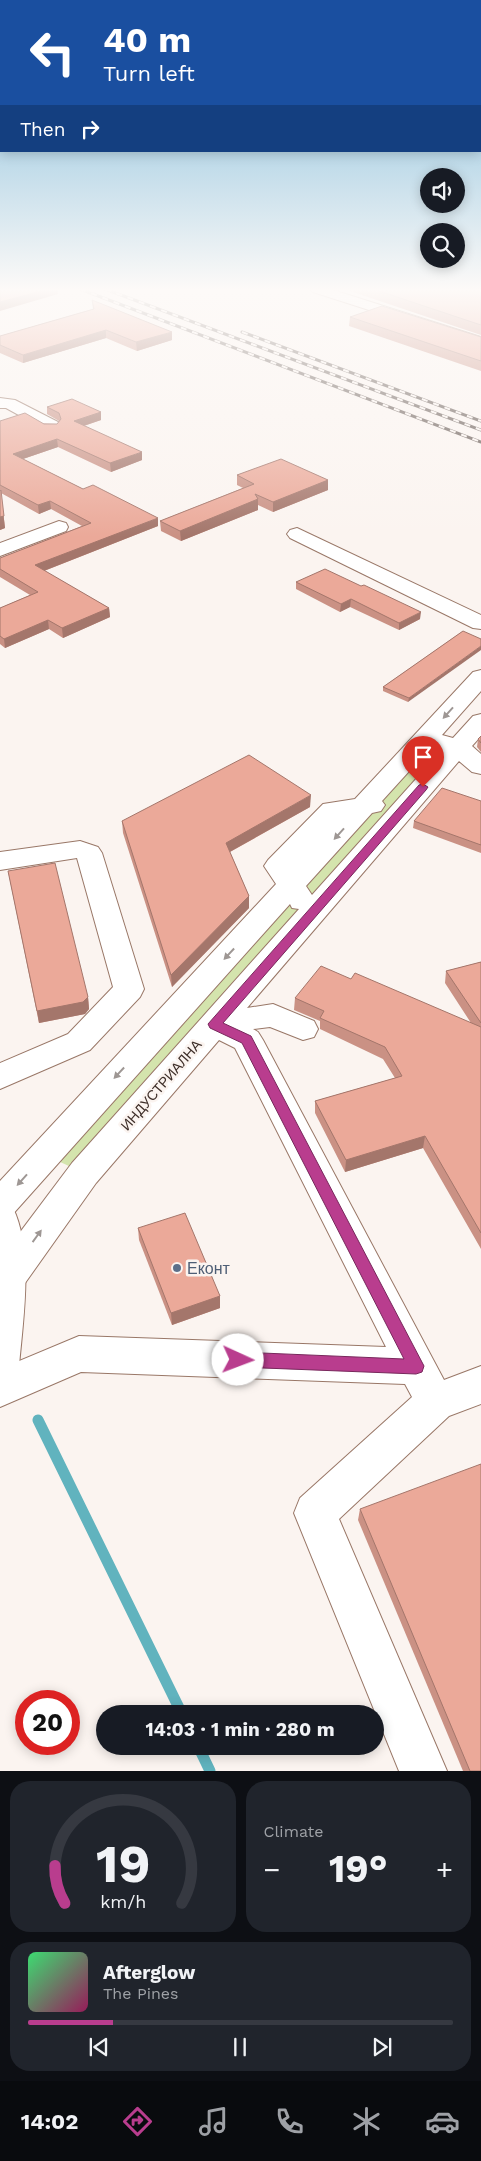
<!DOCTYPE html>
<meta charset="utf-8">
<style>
:root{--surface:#171b24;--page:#20242c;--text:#f1f3f6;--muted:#9ea1a6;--line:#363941;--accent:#b93d8e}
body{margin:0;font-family:"Work Sans",sans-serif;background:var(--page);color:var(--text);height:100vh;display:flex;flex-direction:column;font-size:19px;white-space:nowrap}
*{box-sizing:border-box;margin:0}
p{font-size:16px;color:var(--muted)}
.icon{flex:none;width:28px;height:28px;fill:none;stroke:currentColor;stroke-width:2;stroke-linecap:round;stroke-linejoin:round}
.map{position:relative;height:1771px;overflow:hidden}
.sheet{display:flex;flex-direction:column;gap:10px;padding:10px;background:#0d0f14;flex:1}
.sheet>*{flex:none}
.top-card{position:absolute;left:0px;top:0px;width:481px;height:152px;box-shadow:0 2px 12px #0003;background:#1a4fa0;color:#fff;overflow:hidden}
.fabs{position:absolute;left:420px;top:168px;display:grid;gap:10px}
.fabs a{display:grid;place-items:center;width:45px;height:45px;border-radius:50%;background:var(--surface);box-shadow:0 2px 12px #0003;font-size:25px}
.speed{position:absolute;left:15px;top:1690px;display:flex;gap:10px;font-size:25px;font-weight:700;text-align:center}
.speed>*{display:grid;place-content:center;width:65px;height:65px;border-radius:50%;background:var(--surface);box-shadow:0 2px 12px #0003;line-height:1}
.speed .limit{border:8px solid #d22;background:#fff;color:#111}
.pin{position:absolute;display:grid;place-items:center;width:42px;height:42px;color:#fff;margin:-51px -21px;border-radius:50% 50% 50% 0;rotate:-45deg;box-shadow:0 0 5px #0007}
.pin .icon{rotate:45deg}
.me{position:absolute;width:55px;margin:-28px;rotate:92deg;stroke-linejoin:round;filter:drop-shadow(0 0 4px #0008)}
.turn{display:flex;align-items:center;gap:18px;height:105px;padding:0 20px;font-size:22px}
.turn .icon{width:65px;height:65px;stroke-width:2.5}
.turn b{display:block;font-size:35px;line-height:42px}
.then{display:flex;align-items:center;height:48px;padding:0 20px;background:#0003;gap:10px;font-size:19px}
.big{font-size:38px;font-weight:700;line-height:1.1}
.sheet .tile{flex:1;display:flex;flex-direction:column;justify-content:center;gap:8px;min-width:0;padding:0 18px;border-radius:20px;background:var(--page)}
.sheet .dial{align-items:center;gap:0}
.dial svg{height:130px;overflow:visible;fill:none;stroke:var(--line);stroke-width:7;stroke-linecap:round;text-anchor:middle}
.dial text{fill:var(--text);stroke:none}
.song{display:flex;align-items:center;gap:15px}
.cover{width:60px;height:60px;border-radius:8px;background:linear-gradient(135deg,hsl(140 70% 55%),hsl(330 70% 35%))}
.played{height:5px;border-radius:2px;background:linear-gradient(90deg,var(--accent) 20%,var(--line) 20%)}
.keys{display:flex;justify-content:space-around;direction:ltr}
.heat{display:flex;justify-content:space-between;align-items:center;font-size:28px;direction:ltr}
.sheet .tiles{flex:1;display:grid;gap:10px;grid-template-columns:1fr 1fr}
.tile:last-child{grid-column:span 2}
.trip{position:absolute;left:96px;top:1705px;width:288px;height:50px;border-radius:25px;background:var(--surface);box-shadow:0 2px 12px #0003;font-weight:700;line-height:50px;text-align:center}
.tabs{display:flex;height:80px;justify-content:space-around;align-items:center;background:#090b0e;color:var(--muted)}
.tabs .icon{width:35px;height:35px}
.tabs .selected{color:var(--accent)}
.tabs b{font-size:22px;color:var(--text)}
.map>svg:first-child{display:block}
.green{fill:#d4e4ad}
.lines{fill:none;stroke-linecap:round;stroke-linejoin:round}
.stream{stroke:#61b3be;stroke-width:11}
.minor-casing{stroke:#997767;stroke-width:2}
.major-casing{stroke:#997767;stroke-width:2}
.minor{fill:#fff;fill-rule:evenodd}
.major{fill:#fff;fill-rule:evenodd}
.rail-casing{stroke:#62554f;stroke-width:3}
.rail{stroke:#fbf4f0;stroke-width:2;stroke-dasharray:6;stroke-linecap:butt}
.wall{fill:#ca9184}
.shaded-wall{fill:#a4766b}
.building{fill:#eba999;stroke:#a4766b}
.oneway{fill:#9e9794}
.route{fill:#b93d8e;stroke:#78285c}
.service-dot{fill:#5c6f8a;stroke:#fbf4f0;stroke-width:2}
.labels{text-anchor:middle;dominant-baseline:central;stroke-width:5;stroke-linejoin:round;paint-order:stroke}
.street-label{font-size:14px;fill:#3e2f29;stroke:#fbf4f0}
.near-service-label{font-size:16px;fill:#4e5e75;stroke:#fbf4f0;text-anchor:start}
</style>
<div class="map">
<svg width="481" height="1771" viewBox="0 0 481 1771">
<rect width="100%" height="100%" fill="#fbf4f0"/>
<path class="green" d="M427 737 458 747 84 1173 45 1155Z"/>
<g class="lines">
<g class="stream">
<path d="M38 1420 182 1714"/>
<path d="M198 1746 210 1771"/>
</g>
<g class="minor-casing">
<g id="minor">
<path d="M311 289H330L481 337V346L313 292Z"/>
<path d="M0 398 15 400 58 422 60 426 58 430H46L6 408H0Z"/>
<path d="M59 521 66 523 68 527 66 531 0 556V543Z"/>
<path d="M297 528 481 615V629L473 628 290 538 287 534 290 530Z"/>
<path d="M481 670V691L442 735 453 738 473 716 481 714V736L472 746 481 754V774L472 772 459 761 247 1008 273 1004 314 1021 318 1029 314 1037 303 1040 270 1027 253 1029 258 1032 263 1040 444 1380 481 1366V1404L449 1416 339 1519 447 1771H399L294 1513 300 1498 412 1397 405 1384 81 1372 0 1407V1369L79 1336 386 1347 235 1048 219 1040 96 1183 13 1300 0 1304V1259L72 1163 299 909 292 908 290 904 12 1215 0 1220V1181L276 884 264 866 268 860 323 804 355 799 473 672ZM432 746 442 750 312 895 306 886 372 813 381 811 385 805 382 801Z"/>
<path d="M80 841 98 847 102 853 144 989 140 997 90 1050 0 1089V1063L68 1034 113 987 77 858 0 870V852Z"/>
</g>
</g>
<g class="major-casing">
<path id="major" d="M0 1204 13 1208C34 1252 23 1319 19 1366L14 1379 0 1384Z"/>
</g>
<use href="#minor" class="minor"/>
<use href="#major" class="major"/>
<g class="rail-casing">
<g id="rail">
<path d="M80 289 481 442"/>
<path d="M105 289 481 430"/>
<path d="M242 332 481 421"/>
</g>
</g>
<use href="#rail" class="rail"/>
</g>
<g class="wall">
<path d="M344 289H481V335Z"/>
<path d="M92 300 172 340 137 351 106 338 23 363 0 353V336L93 309Z"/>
<path d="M350 317 481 337V371L349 326Z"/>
<path d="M47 407 101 412V420L84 426 142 460 111 472 58 447 23 459 158 526 44 571 109 608 110 617 63 638 49 629 5 648 0 644V608L30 595 0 577V558L82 526 51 509 39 514 1 493 5 528 0 530V421L57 424 59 421 47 414Z"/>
<path d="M237 475 328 480V490L273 512 258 505V510L181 541 161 531 160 521 243 488 237 485Z"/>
<path d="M296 582 420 619 399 630 350 607 340 612 296 589Z"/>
<path d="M463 631 408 702 383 691V687Z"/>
<path d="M481 736V752L477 747 478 739Z"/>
<path d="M481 801V853L413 828 414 821Z"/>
<path d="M310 807 230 852 249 896V908L172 987 123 833 122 821Z"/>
<path d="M8 871 88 997 89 1009 85 1014 39 1023Z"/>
<path d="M481 962V1249L423 1148 345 1172 315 1113V1101L395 1078 383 1059 320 1029V1021L294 1010 295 998 351 979 471 1023 445 983 446 971Z"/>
<path d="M138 1228 220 1296V1308L172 1325 139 1240Z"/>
<path d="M360 1509 481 1771H463L358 1520Z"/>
</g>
<g class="shaded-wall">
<path d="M49 289H58V294L0 311V302Z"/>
<path d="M106 330V338L23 363V355Z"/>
<path d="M172 332V340L137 351 136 342Z"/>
<path d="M101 412V420L74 429V421Z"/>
<path d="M57 439 58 447 14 462 13 454Z"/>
<path d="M142 452V460L111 472 110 463Z"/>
<path d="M328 480V490L273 512V502Z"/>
<path d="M258 499V510L181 541 180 531Z"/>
<path d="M50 501 51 509 39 514 38 505Z"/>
<path d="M2 502 5 528 0 530V517Z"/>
<path d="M158 518V526L36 574 35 565Z"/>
<path d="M351 599 350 607 340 612 341 604Z"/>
<path d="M109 608 110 617 63 638 62 628Z"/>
<path d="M421 612 420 619 399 630V623Z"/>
<path d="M48 620 49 629 5 648 4 639Z"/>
<path d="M481 646V650L408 702 409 698Z"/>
<path d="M311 795 310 807 226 854V843Z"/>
<path d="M249 896V908L172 987 171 975Z"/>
<path d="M88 997 89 1009 85 1014 39 1023 37 1011Z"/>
<path d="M425 1136 423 1148 345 1172 346 1160Z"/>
<path d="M220 1296V1308L172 1325 171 1313Z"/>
</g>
<g class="building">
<path d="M0 289H49L0 302Z"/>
<path d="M373 289H481V325Z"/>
<path d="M92 300 172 332 136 342 106 330 23 355 0 345V336L94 309Z"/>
<path d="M382 306 481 337V361L350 317Z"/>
<path d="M72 399 101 412 74 421 142 452 110 463 57 439 13 454 83 489 93 485 158 518 35 565 109 608 62 628 48 620 4 639 0 636V608L38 592 0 569V558L91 523 50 501 38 505 0 485V421L25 413 44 424H57L61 419 59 413 47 407Z"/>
<path d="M281 459 328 480 273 502 255 494 258 499 180 531 160 521 254 484 237 475Z"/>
<path d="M1 490 4 516 0 517V491Z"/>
<path d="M325 569 361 586 364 585 421 612 399 623 351 599 341 604 296 582Z"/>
<path d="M463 631 481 639V646L409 698 383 687Z"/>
<path d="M481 736V743L478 739Z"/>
<path d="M249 755 311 795 226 843 249 896 171 975 122 821Z"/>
<path d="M442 788 481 801V845L414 821Z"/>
<path d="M55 863 88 997 83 1002 37 1011 8 871Z"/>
<path d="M481 962V1023L446 971Z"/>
<path d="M321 966 351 979 355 973 481 1027V1233L425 1136 346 1160 315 1101 402 1076 385 1047 320 1018 324 1011 295 998Z"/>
<path d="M185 1213 220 1296 171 1313 138 1228Z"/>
<path d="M481 1464V1771H470L360 1509Z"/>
</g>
<defs><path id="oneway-solid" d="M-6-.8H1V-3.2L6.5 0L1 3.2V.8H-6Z" transform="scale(1.25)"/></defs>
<g class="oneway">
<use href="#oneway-solid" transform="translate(448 713) rotate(132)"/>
<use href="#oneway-solid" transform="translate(339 834) rotate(132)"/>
<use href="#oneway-solid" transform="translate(229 954) rotate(133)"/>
<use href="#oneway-solid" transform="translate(119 1073) rotate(133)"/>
<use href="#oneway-solid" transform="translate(22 1180) rotate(132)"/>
<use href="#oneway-solid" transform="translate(37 1236) rotate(-54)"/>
</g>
<linearGradient id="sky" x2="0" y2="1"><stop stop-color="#72b4d7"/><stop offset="0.54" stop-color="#fdfaf8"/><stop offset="1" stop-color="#fdfaf8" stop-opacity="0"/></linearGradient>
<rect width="481" height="537" fill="url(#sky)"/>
<path class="route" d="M423 784 428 787 426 790 223 1023 251 1036 424 1366 422 1372 416 1374 238 1367 232 1365 230 1360 232 1355 238 1352 404 1359 242 1043 210 1028 208 1024 419 785Z"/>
<circle class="service-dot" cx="177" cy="1268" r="5"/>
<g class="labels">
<g class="street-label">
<text transform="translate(161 1085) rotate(-49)">ИНДУСТРИАЛНА</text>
</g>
<g class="near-service-label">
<text x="187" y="1268">Еконт</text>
</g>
</g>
</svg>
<div class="fabs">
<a><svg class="icon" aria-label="sound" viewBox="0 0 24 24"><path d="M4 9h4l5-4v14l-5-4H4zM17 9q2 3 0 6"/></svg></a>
<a><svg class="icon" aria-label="search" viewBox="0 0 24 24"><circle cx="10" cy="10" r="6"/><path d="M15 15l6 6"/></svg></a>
</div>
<div class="speed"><div class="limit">20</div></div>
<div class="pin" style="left:423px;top:787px;background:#d93025"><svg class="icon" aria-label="arrive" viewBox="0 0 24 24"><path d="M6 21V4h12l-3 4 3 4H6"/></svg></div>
<svg class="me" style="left:238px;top:1360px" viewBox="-20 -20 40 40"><circle r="19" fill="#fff"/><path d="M0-13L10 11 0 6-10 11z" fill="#b93d8e"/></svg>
<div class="trip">14:03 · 1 min · 280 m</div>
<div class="top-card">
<div class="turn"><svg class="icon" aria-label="left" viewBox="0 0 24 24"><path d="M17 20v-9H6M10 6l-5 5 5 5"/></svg><div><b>40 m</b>Turn left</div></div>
<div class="then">Then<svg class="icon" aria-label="right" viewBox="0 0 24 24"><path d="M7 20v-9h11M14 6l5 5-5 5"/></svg></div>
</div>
</div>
<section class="sheet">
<div class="tiles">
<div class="tile dial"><svg viewBox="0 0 100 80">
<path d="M14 69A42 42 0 1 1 86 69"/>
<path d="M14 69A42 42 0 0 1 8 46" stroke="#b93d8e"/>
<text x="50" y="56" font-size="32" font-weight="700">19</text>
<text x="50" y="72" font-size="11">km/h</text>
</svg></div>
<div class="tile"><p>Climate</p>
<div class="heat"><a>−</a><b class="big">19°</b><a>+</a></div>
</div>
<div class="tile">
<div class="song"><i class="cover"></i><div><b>Afterglow</b><p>The Pines</p></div></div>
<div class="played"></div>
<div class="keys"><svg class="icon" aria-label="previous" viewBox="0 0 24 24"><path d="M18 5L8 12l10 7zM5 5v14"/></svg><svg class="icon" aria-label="pause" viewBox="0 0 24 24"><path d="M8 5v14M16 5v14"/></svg><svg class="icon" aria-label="next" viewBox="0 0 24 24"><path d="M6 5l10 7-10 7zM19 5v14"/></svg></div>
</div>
</div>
</section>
<nav class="tabs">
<b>14:02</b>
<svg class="icon selected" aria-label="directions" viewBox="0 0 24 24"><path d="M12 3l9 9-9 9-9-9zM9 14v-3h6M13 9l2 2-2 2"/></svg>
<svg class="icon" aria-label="music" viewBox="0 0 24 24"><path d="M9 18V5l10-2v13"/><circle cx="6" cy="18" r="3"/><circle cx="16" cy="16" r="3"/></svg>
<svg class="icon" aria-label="phone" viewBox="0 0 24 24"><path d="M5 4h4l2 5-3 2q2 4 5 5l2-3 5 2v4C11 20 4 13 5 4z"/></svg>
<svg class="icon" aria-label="climate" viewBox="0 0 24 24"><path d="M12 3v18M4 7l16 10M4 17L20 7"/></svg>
<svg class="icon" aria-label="car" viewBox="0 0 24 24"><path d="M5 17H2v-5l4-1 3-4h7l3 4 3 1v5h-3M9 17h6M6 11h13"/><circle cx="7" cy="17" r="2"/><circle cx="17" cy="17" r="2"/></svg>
</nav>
